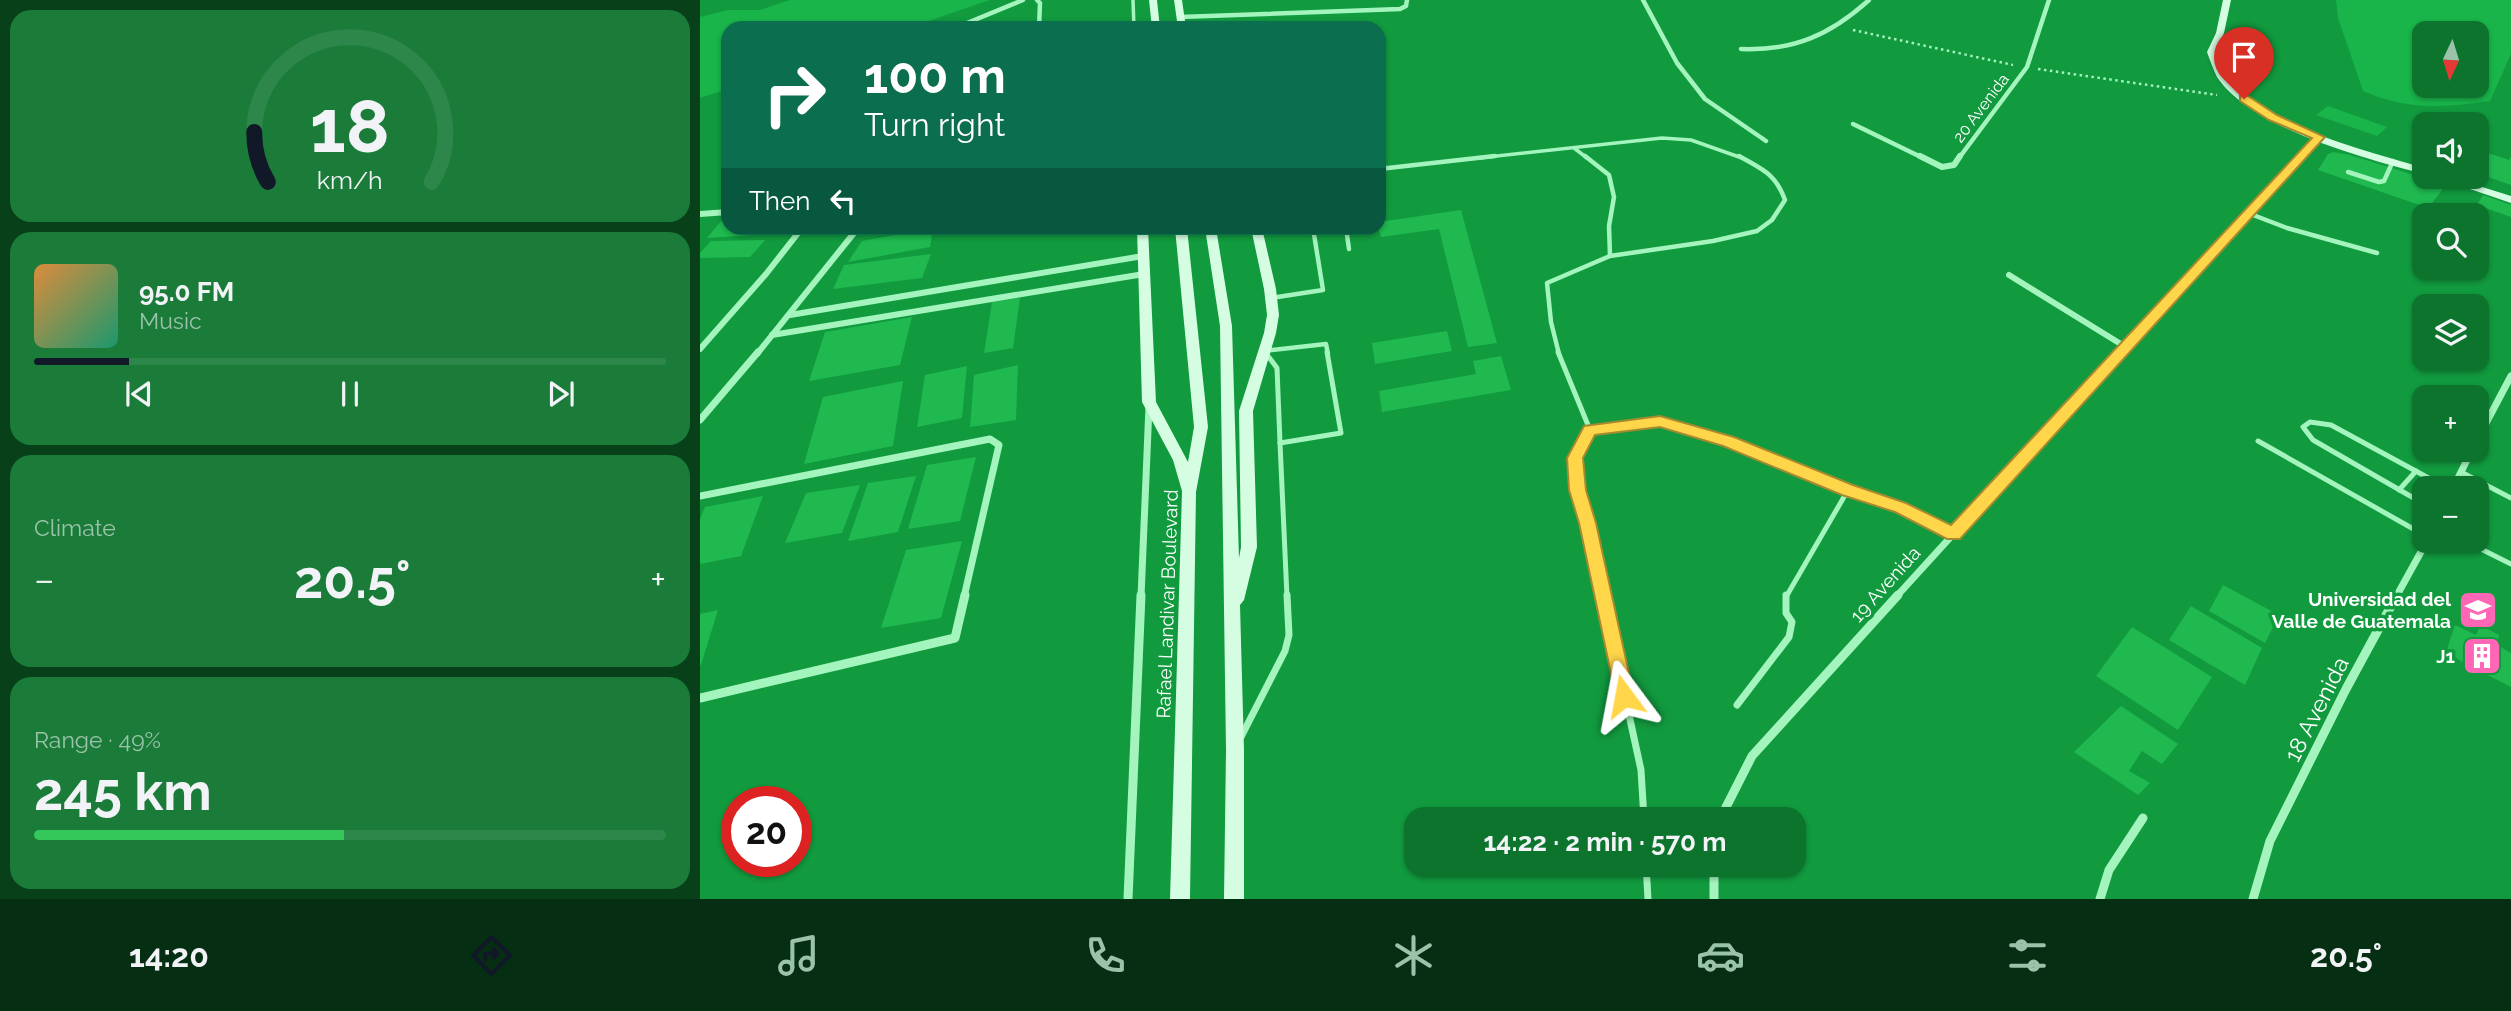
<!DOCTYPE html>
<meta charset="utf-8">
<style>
:root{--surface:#0d742e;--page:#1b7c3a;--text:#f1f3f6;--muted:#9ac3aa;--line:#2d864a;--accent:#111827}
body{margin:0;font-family:Raleway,sans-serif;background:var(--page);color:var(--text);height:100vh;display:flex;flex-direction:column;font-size:26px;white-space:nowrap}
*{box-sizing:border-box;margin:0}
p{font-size:23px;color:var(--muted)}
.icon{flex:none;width:38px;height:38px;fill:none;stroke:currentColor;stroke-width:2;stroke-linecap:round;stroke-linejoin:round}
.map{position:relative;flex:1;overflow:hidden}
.details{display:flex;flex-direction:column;gap:10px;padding:10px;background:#074019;width:700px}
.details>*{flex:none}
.top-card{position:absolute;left:21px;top:21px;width:665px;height:214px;border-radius:21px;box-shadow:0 2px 5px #0004;background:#0b6e4f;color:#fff;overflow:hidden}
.needle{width:46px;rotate:184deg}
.buttons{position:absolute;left:1712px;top:21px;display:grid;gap:14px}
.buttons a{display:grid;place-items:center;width:77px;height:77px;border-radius:14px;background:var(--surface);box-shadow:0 2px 5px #0004;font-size:35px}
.speed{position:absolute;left:21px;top:786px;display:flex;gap:14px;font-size:35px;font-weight:700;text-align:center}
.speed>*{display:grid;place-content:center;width:91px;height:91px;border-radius:50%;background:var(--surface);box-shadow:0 2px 5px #0004;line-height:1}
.speed .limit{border:10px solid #d22;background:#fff;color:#111}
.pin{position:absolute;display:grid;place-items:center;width:60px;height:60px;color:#fff;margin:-72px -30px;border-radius:50% 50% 50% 0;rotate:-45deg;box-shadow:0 0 7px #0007}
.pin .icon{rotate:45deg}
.me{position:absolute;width:77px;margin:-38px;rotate:347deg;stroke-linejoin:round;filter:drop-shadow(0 0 5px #0008)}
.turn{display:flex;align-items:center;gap:24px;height:147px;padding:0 28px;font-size:32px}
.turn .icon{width:91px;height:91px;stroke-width:2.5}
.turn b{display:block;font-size:49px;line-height:60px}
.then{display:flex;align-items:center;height:66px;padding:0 28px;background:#0003;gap:14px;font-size:26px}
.big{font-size:52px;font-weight:700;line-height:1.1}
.details .widget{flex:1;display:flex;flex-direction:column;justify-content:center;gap:10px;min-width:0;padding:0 24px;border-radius:21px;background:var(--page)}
.details .dial{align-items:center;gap:0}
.dial svg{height:182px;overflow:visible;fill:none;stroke:var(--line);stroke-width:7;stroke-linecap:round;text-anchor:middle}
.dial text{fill:var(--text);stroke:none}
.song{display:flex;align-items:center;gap:21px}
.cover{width:84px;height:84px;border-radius:10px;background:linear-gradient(135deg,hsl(30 70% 55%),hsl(160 70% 35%))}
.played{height:7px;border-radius:4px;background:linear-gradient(90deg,var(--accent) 15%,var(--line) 15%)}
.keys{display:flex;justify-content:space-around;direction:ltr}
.heat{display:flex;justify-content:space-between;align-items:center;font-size:38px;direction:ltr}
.charge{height:10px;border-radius:5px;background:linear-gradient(90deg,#34c759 49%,var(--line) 0)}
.trip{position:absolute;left:704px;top:807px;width:402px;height:70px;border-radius:21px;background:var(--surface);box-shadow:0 2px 5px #0004;font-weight:700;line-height:70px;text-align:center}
.menu{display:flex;height:112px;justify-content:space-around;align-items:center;background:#052e12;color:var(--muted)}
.menu .icon{width:49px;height:49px}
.menu .active{color:var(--accent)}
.menu b{font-size:32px;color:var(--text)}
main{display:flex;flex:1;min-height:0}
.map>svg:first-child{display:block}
.green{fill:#19b44a;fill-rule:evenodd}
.building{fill:#1fb950}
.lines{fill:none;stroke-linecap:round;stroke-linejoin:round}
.path{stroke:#a4f4bd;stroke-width:2.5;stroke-dasharray:2.5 3.5;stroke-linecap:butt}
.lane-far3{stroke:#a4f4bd;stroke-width:3.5}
.lane-far2{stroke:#a4f4bd;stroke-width:4.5}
.lane-far1{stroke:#a4f4bd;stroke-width:5}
.lane{stroke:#a4f4bd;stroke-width:7}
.street-far3{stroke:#a4f4bd;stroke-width:4.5}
.street-far2{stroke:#a4f4bd;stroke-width:6}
.street-far1{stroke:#a4f4bd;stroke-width:7}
.street{stroke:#a4f4bd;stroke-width:9}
.secondary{fill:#d4fde2;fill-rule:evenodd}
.route{fill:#ffd54a;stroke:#a68a30;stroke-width:2}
.labels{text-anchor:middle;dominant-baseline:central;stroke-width:7;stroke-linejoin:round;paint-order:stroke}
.far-street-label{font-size:16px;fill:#fff;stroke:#119a3e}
.street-label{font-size:19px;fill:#fff;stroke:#119a3e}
.poi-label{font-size:19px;font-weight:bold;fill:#fff;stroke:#119a3e;text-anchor:end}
.near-street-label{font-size:23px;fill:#fff;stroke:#119a3e}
</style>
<main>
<section class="details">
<div class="widget dial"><svg viewBox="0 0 100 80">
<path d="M14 69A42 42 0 1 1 86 69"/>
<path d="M14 69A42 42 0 0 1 8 47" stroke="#111827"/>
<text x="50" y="56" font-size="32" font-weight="700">18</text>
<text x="50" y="72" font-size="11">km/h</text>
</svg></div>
<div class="widget">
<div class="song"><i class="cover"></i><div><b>95.0 FM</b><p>Music</p></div></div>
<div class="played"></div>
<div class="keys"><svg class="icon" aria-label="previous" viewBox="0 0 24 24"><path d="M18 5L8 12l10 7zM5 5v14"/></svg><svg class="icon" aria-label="pause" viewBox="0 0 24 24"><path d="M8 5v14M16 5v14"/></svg><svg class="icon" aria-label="next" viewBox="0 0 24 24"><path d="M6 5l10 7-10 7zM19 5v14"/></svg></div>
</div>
<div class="widget"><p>Climate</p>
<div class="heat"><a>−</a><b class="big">20.5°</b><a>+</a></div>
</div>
<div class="widget"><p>Range · 49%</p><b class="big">245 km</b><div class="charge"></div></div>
</section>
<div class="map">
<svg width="1811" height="899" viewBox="0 0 1811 899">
<rect width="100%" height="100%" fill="#119a3e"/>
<g class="green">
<path d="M90 0H290L208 28H28V89L0 98V17L28 10H60Z"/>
<path d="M1636 0H1811V54L1790 101C1743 108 1706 110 1663 91L1638 18ZM1724 33H1776V86H1724Z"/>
<path d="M1628 106 1687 127 1677 136 1616 115Z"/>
</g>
<g class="building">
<path d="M1776 149 1809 160 1811 157V185L1776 173Z"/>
<path d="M1633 152 1650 155 1746 185 1728 208 1618 170 1628 154Z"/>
<path d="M1783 195 1811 205V217L1777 205Z"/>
<path d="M761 210 797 343 768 347 739 229 681 237 679 229V222Z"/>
<path d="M21 221H28V228H74L69 234 7 238Z"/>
<path d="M233 228 230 247 148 262 162 241Z"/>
<path d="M65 240 50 257 0 258V253L11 241Z"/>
<path d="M231 254 222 278 133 289 144 265Z"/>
<path d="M320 298 313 348 284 353 292 302Z"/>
<path d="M212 317 200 365 109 381 125 332Z"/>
<path d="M747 331 752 351 675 364 672 343Z"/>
<path d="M801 356 811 390 682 412 679 391 776 374 773 361Z"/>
<path d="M318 365 316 420 270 427 274 375Z"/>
<path d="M267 366 262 418 217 427 225 375Z"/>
<path d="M203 381 193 446 104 464 123 397Z"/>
<path d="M276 457 260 521 208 529 227 465Z"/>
<path d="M216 476 198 532 148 541 168 483Z"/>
<path d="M160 485 142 533 85 543 106 493Z"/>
<path d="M63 496 41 556 0 564V519L5 507Z"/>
<path d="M262 541 241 618 181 628 206 550Z"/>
<path d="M1523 585 1579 615 1565 643 1509 611Z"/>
<path d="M1491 606 1562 648 1545 685 1469 640Z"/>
<path d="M18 610 1 665H0V614Z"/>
<path d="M1755 625 1776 635 1780 625 1799 635 1797 645 1811 653V687L1755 658 1747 649Z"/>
<path d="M1432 627 1512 677 1478 730 1396 676Z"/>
<path d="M1421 706 1478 744 1462 764 1442 751 1429 771 1450 783 1438 795 1374 752Z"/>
</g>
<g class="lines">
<g class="path">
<path d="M1153 30 1313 65"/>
<path d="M1338 69 1517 95"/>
</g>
<g class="lane-far3">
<path d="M433 0 434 28"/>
<path d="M874 148 887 158"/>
<path d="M779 158 962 138 991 140 1042 158"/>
</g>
<g class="lane-far2">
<path d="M885 156 909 175 914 197 909 226 910 256"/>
<path d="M679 169 795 156"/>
<path d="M1648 172 1679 182 1684 181 1693 161"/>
<path d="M1548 213 1587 228 1677 253"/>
<path d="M646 228 649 249"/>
<path d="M571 298 623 290 613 228"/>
<path d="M566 354 564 351 626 344 628 354"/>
<path d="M859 354 851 322 847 283 910 256 1013 241 1057 231 1072 220 1085 200C1075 173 1063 170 1039 156"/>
</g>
<g class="lane-far1">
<path d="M565 352 577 368 580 443"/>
<path d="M858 352 890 430"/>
<path d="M1558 441 1724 535"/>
<path d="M580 443 587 597"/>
<path d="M580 443 641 433 627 352"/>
<path d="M1761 472 1811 498"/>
<path d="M1699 490 1716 471"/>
<path d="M1724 504 1613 440 1603 427 1610 422 1631 425 1747 488"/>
<path d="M1765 541 1811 564"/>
<path d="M904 597 888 523 877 490 875 458 890 430 960 422 1028 441 1148 490 1200 507 1254 534"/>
<path d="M1086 597 1148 490"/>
</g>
<g class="lane">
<path d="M903 595 941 770 944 819"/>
<path d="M1037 705 1089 637 1092 622 1086 613V595"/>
<path d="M541 737 585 651 589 635 587 595"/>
<path d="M946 864 948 899"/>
</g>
<g class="street-far3">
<path d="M337 0 340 3 339 28"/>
<path d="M943 0 977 63 1005 99 1066 141"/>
<path d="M480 17 700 9 706 6 707 0"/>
<path d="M255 28 323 0"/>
<path d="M1041 49C1094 51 1130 35 1169 0"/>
<path d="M1153 124 1223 158"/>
<path d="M1259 158 1327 67 1349 0"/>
<path d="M1599 158 1619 137"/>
</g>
<g class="street-far2">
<path d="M1220 156 1242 167 1254 165 1260 156"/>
<path d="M0 214 28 212"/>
<path d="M1309 275 1424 346"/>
<path d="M90 315 443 256"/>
<path d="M72 335 444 274"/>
<path d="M0 349 66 274 102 228"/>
<path d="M57 354 158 228"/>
<path d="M1417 354 1601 156"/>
</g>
<g class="street-far1">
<path d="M0 420 58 352"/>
<path d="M1776 442 1811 376"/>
<path d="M1753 488 1772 450"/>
<path d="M0 496 290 439 299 445 264 597"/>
<path d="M441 597 449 406"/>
<path d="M1196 597 1419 352"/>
<path d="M1696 597 1727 541"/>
</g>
<g class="street">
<path d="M0 698 255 638 265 595"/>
<path d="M1020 819 1052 756 1198 595"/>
<path d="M1014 864V899"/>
<path d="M428 899 441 595"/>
<path d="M1400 899 1409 870 1443 818"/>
<path d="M1553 899 1570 841 1646 689 1697 595"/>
</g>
<g class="secondary">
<path d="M449 0H457L460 28H452Z"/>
<path d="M474 0H482L486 28H478Z"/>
<path d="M1523 0H1531L1524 33 1515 52C1519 60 1522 69 1527 76 1566 127 1665 150 1724 168V174C1666 159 1551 128 1517 77 1513 69 1510 60 1507 52L1516 33Z"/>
<path d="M1735 177H1750L1811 196V203Z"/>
<path d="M437 228H448L456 402 488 462 494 427 475 228H487L508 427 496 492 490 899H470L482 491 473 460 442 402Z"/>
<path d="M505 228H516L532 326 539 558 541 547 539 411 564 333 567 315 564 289 551 228H562L576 289 579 315 576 333 553 411 557 547 544 600 540 605 544 750V899H524L526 750 520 326Z"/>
</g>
</g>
<path class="route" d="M1540 96H1548L1577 115 1625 137 1260 539H1247L1195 512 1142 495 1023 446 960 427 895 435 883 458 886 490 896 523 934 696 931 702 924 705 917 702 879 523 869 490 867 458 884 426 960 416 1034 437 1153 485 1206 503 1251 525 1612 138 1569 120 1540 101Z"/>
<defs>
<g id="university-square" transform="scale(2.0125)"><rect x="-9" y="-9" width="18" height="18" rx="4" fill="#ff67b6" stroke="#119a3e"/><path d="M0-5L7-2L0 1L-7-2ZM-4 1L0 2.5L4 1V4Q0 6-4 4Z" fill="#fff"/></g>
<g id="building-square" transform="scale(2.0125)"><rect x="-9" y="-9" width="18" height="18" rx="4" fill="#ff67b6" stroke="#119a3e"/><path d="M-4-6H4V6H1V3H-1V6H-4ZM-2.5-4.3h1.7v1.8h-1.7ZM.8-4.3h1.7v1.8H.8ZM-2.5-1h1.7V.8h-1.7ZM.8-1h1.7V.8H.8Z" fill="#fff"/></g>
</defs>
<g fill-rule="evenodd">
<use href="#university-square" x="1778" y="610"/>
<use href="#building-square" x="1782" y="656"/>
</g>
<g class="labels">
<g class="far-street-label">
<text transform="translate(1281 108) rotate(-53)">20 Avenida</text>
</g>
<g class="street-label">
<text transform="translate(1185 584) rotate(-48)">19 Avenida</text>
<text transform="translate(467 604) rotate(-88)">Rafael Landivar Boulevard</text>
</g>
<g class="poi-label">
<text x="1751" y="599">Universidad del<tspan x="1751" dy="22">Valle de Guatemala</tspan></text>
<text x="1755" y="656">J1</text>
</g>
<g class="near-street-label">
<text transform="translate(1616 709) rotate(-63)">18 Avenida</text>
</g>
</g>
</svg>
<div class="buttons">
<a><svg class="needle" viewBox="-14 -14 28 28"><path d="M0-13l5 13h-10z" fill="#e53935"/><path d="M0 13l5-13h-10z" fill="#9ac3aa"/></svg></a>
<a><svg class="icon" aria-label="sound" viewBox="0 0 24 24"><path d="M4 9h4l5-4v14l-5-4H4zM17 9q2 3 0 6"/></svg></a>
<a><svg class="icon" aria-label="search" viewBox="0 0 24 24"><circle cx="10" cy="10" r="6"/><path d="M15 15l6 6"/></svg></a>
<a><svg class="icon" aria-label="layers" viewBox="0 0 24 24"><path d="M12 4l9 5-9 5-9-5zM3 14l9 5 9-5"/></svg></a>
<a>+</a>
<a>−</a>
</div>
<div class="speed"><div class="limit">20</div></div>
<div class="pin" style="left:1544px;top:99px;background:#d93025"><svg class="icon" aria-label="arrive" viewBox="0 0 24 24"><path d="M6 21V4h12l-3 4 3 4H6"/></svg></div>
<svg class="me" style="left:924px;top:696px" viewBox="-20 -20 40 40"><path d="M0-17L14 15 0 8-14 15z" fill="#ffd54a" stroke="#fff" stroke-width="4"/></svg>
<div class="trip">14:22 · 2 min · 570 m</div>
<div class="top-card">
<div class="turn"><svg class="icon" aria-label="right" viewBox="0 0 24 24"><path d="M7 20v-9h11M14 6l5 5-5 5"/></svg><div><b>100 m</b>Turn right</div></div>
<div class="then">Then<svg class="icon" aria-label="left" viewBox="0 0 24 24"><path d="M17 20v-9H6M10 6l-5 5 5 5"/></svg></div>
</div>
</div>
</main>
<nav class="menu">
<b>14:20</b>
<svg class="icon active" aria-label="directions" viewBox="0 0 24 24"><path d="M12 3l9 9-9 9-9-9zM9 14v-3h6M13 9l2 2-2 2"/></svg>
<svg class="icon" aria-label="music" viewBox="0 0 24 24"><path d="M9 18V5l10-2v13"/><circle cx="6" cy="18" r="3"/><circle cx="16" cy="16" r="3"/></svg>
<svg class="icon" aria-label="phone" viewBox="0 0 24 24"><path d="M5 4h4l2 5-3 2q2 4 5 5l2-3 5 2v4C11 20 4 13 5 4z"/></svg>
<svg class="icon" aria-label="climate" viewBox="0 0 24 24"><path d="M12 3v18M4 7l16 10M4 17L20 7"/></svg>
<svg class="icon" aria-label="car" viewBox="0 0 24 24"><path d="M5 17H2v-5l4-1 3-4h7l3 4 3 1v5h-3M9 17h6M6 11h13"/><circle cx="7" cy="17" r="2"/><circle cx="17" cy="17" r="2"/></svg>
<svg class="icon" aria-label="filters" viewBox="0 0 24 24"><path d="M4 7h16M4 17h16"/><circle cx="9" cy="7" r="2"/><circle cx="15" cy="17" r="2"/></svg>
<b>20.5°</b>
</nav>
